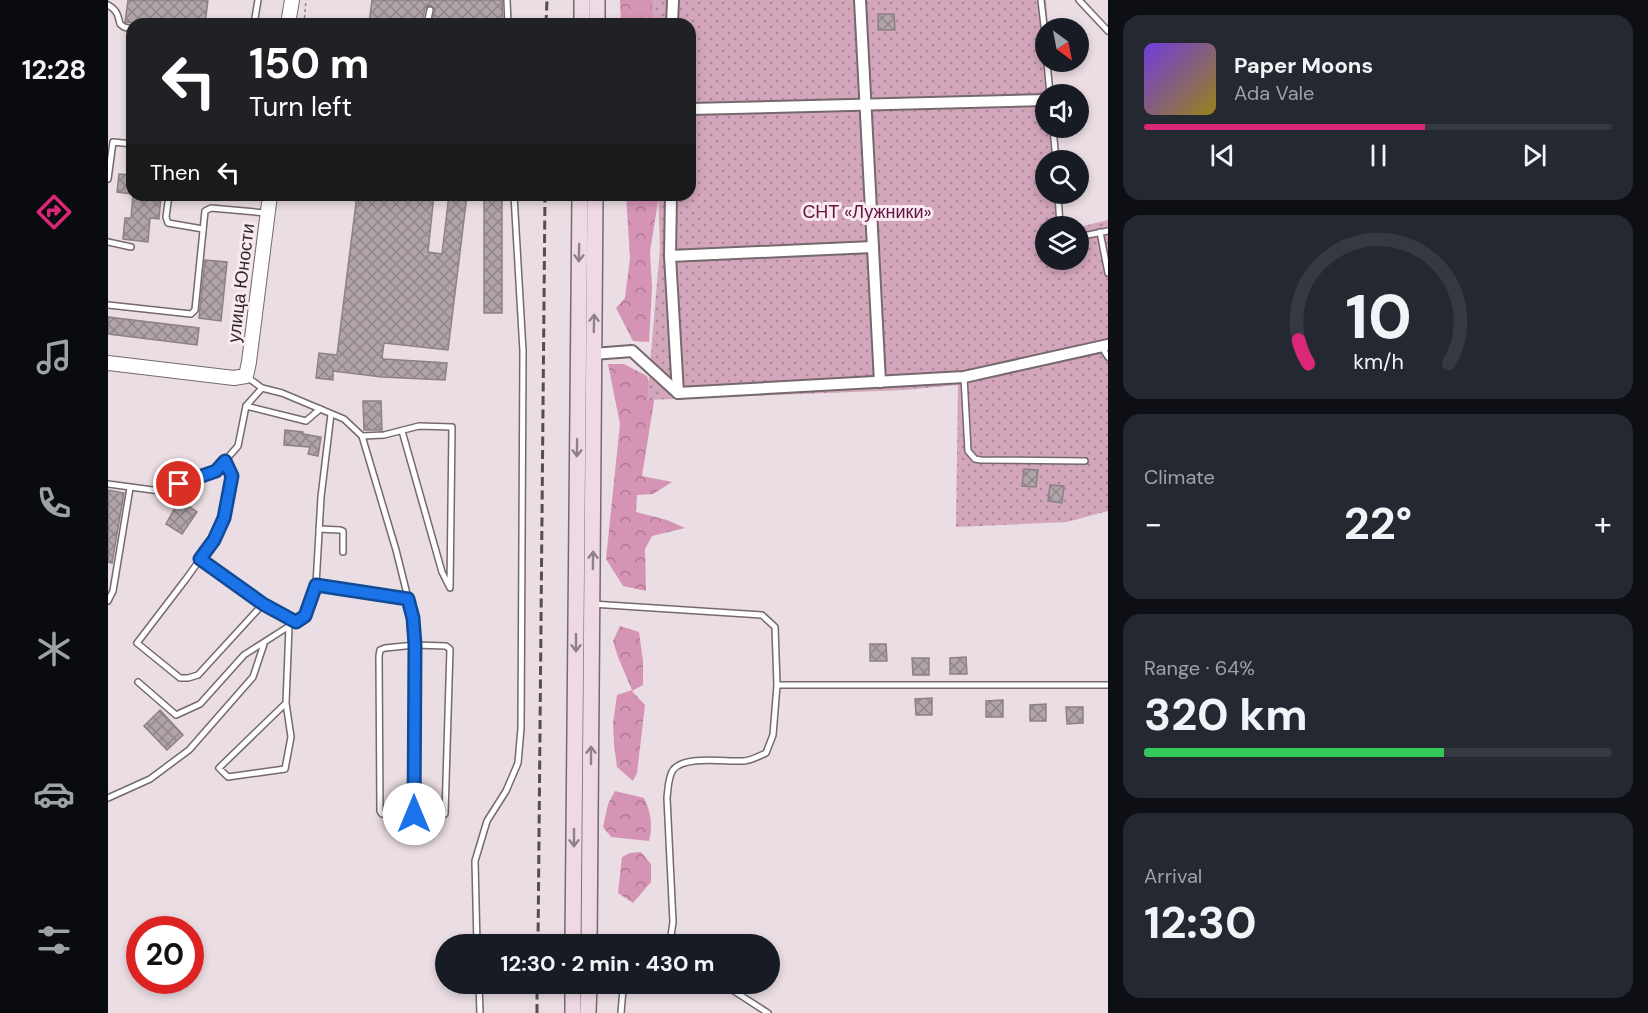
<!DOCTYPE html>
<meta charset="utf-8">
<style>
:root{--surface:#171b24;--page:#242831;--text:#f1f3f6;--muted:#9ea1a6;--line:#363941;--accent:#db2777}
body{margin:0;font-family:"DM Sans",sans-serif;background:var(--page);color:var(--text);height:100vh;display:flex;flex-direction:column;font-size:22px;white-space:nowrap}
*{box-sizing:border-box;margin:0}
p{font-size:20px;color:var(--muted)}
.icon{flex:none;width:33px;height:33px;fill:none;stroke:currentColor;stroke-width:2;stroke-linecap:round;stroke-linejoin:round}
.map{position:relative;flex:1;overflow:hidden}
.panel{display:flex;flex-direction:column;gap:15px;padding:15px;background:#0d0f14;width:540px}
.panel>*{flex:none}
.guide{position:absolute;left:18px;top:18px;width:570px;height:183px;border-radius:18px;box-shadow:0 3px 9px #0003;background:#202124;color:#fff;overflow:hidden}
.needle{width:39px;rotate:148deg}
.tools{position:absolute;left:927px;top:18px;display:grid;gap:12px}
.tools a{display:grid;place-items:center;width:54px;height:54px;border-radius:50%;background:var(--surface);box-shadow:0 3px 9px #0003;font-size:30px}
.speed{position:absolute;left:18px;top:916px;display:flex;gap:12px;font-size:30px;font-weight:700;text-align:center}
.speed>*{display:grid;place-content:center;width:78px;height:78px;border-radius:50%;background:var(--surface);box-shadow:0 3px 9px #0003;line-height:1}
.speed .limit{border:9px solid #d22;background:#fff;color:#111}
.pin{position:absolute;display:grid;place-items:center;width:51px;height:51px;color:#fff;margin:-26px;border:3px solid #fff;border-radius:50%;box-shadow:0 2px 6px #0007}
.me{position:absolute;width:66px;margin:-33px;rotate:0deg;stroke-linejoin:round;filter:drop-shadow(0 0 4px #0008)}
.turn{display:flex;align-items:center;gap:21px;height:126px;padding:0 24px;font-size:27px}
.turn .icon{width:78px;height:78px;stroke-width:2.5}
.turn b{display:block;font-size:42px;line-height:51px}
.then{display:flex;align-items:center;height:57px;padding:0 24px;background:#0003;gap:12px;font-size:22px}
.big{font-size:45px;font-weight:700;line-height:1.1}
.panel .widget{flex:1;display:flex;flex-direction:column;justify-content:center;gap:9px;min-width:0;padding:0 21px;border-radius:18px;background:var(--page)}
.panel .dial{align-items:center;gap:0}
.dial svg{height:156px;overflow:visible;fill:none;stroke:var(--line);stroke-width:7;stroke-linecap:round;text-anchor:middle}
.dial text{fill:var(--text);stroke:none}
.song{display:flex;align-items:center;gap:18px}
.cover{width:72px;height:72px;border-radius:9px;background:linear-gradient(135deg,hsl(260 70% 55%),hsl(50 70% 35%))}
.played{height:6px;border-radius:3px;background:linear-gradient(90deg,var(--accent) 60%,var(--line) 60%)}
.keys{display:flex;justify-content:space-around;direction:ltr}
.heat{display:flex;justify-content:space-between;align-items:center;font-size:33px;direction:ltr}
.charge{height:9px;border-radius:4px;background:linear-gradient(90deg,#34c759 64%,var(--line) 0)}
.trip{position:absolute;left:327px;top:934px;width:345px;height:60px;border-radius:30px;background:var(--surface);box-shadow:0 3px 9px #0003;font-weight:700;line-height:60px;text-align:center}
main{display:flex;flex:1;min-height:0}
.tab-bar{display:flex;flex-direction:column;width:108px;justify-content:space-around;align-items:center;background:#090b0e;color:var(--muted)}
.tab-bar .icon{width:42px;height:42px}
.tab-bar .active{color:var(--accent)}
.tab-bar b{font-size:27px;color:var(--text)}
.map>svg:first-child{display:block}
.forest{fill:url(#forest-crowns)}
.garden{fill:url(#garden-dots)}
.building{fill:url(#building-cross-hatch);stroke:#8c8186;stroke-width:1.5}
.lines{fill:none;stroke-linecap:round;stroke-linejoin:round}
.service-casing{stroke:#75696e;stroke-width:8}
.minor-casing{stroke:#75696e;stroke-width:14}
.tertiary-casing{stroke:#75696e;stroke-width:16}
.secondary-casing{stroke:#75696e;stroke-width:18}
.path{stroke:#8a8185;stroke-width:1.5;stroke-dasharray:3 3;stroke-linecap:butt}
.service{stroke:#fff;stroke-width:5}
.minor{stroke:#fff;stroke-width:10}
.tertiary{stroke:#fff;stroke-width:14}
.secondary{stroke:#efd9e4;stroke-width:15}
.rail{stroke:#554e51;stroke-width:3;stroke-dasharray:9 4.5;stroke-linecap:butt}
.oneway{stroke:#8e8188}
.route-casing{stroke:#114b97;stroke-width:15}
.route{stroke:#1a73e8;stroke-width:10}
.labels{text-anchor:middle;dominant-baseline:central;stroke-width:6;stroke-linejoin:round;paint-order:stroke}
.park-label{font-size:18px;fill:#621542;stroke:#f8eaf0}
.street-label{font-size:18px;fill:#2e292b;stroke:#f8eaf0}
</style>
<main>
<nav class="tab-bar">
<b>12:28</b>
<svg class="icon active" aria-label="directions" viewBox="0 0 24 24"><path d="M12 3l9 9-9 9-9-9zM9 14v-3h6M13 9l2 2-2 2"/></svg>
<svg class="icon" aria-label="music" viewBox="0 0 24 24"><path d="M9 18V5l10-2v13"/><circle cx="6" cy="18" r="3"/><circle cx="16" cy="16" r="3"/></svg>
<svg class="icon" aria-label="phone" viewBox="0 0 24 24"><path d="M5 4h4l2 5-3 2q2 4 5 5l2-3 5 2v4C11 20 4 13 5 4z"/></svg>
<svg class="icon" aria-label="climate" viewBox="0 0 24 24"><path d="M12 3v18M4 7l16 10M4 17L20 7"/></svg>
<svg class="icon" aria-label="car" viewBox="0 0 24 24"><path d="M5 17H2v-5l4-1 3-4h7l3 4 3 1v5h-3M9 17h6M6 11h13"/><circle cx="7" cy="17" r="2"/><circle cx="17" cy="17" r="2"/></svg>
<svg class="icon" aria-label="filters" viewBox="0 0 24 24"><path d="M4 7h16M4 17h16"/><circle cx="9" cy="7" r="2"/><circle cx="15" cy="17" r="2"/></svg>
</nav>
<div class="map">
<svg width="1000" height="1013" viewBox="0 0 1000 1013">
<defs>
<pattern id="forest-crowns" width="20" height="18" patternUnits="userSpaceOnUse" patternTransform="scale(1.5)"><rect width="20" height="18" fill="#d694b4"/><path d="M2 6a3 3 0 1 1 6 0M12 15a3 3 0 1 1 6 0" fill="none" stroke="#ae7993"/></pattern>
<pattern id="garden-dots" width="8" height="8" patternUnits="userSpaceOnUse" patternTransform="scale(1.5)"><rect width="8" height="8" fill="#d4a6bb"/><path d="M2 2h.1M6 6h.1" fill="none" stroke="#ac8798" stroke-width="1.8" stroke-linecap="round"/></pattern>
<pattern id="building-cross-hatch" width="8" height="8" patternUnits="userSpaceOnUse" patternTransform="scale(1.5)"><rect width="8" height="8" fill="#b0a4a9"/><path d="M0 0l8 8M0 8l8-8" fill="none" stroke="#90868a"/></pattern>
</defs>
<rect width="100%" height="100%" fill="#eadde3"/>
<g class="forest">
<path d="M512 0H553L554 24H513Z"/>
<path d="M518 195H551L542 252 544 288 541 342 525 341 508 308 517 298 522 258Z"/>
<path d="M500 364H516L539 376 546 401 534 476 564 482 545 494 529 495 528 512 559 520 577 528 544 536 537 549 538 591 515 586 498 559 512 424Z"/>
<path d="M512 626 531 632 535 661V685L524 691 537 705 529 773 525 781 509 767 506 744 505 723 509 695 524 690 510 657 505 641Z"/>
<path d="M507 791 536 798C543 812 545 826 541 841L503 837 495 827 500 804Z"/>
<path d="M533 852 543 864V882L525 903 510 893 514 857 522 853Z"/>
</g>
<path class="garden" d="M544 0H938L940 28H938V62H942L945 94H938V128H948L950 160H938V194H953L956 226H938V260H970L971 227 1000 220V511L959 522 848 527 850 385 796 390 539 400 552 248 550 195H582V24H545Z"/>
<g class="building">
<path d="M20 0H100L97 24H36L17 22Z"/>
<path d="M264 0H394L395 24H324L327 9 322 5 317 8 314 24H261Z"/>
<path d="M770 14H786L787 30H770Z"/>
<path d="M11 174 24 175V194L9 192Z"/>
<path d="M25 195 53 196 51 219 42 218 40 242 15 239 17 218H23Z"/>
<path d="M249 195H326L320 252 334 254 341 195H359L340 350 276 343 274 358 276 359 339 363 337 380 274 377 225 371V380L208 378 211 353 229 355Z"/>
<rect x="376" y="195" width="18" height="118"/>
<path d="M97 260 119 262 113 321 91 318Z"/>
<path d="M0 317 91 328 89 345 0 334Z"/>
<path d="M255 401H273L274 430H256Z"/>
<path d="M177 430 195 432V434L213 437 210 456 200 454 202 447 176 445Z"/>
<path d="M916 469 930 470 928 487 914 486Z"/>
<path d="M942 485 956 486 954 503 940 501Z"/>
<path d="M0 490 16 493 4 563 0 562Z"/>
<path d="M75 502 89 512 74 534 58 524 69 504Z"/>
<path d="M762 644H778L779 661H762Z"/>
<path d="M858 657 859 674H842V658Z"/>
<path d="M804 658H821V675H805Z"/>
<path d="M824 698V715H808L807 699Z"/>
<path d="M895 700V717H878V701Z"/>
<path d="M938 704V721H922V705Z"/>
<path d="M958 707H975V723L959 724Z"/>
<path d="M52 710 75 735 59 750 36 726Z"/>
</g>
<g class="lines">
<g class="service-casing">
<g id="service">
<path d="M399 0 400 24"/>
<path d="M933 0 938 43"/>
<path d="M971 0 1000 31"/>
<path d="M0 5C9 10 10 15 12 24L16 27 24 29"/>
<path d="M146 24 150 0"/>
<path d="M319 24 322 10"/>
<path d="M939 62 942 94"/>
<path d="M945 128 948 160"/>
<path d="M0 179 5 142 24 144"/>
<path d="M950 194 952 226"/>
<path d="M61 195 58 217 60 223 95 229"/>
<path d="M992 232 1000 273"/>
<path d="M970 237 1000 231"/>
<path d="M0 242 23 247"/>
<path d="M0 305 83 314 87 310 97 211 103 208 158 213"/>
<path d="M993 346 1000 357"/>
<path d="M856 377 860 451 867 459 873 460 977 461"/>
<path d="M154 388 174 393 236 419 254 436 288 550 305 618 307 645 338 646 342 649 337 814 335 815 274 814 272 811 271 656 272 650 277 648 307 645 306 814"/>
<path d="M138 406 198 421 212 409"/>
<path d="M254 436 276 435 311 426 344 427 342 588 334 572 294 431"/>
<path d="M0 484 52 491 108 471 130 446 138 406 154 388 139 377"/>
<path d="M211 529 232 530 235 531V552"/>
<path d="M92 559 155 604 90 675 80 678H72L29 643 78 579 106 540 116 518 124 476 117 461"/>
<path d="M208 585 300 599"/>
<path d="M0 601 5 591 22 488"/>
<path d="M155 604 188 622"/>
<path d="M484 604 654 615 667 627 669 685H1000"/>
<path d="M30 682 68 715 92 704 136 655 197 616 208 585 213 497 223 414"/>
<path d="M178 703 183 737 177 769 120 777 111 768 178 703 181 627"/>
<path d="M0 798 42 779 81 750 145 677 156 644"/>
<path d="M483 940 497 945"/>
<path d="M369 945 367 861 379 821 398 791 410 763 413 728 415 351 406 195"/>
<path d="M553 945 563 936 565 922 559 798C560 790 560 777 565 770 576 755 619 762 635 761 643 761 651 756 658 753L665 735 669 685"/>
<path d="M371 984 372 1013"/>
<path d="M511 984 515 989 513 1013"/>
<path d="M615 984 660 1013"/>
</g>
</g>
<g class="minor-casing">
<g id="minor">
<path d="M752 0 772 382"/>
<path d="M564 24 565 0"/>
<path d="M582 109 938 100"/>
<path d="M563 195 562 256 570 393"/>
<path d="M562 256 765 247"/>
<path d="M485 354 524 351 570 393 856 377 1000 345"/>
</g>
</g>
<g class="tertiary-casing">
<g id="tertiary">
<path d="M180 24 184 0"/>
<path d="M0 363 126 378 138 376 141 362 162 195"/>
</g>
</g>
<g class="secondary-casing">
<g id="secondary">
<path d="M474 24V0"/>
<path d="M489 24V0"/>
<path d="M465 945 472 195"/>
<path d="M481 945 487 195"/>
<path d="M465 1013V984"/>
<path d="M480 1013 481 984"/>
</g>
</g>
<path class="path" d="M196 24 198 0"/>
<use href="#service" class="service"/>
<use href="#minor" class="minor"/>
<use href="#tertiary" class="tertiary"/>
<use href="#secondary" class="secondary"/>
<g class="rail">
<path d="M438 24 439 0"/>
<path d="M430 945 437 195"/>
<path d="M429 1013V984"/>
</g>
</g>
<defs><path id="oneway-shaft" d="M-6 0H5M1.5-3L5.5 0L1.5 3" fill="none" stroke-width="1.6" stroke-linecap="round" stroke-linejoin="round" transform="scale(1.5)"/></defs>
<g class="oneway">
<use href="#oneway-shaft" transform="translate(471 253) rotate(91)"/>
<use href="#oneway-shaft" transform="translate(486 323) rotate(-89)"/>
<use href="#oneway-shaft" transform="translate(469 448) rotate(91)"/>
<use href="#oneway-shaft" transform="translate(485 560) rotate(-89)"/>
<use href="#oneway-shaft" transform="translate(468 643) rotate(90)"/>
<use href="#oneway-shaft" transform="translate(483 755) rotate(-90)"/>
<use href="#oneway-shaft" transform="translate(466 838) rotate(90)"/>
</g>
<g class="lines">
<g class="route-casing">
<path id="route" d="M71 484 108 471 117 461 124 476 116 518 106 540 92 559 155 604 188 622 197 616 208 585 300 599 305 618 307 645 306 814"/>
</g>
<use href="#route" class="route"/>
</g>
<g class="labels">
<g class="park-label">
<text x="759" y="212">СНТ «Лужники»</text>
</g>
<g class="street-label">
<text transform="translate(133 283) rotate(-83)">улица Юности</text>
</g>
</g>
</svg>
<div class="tools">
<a><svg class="needle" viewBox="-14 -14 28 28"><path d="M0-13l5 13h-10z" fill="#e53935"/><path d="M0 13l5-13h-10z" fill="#9ea1a6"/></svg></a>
<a><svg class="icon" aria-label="sound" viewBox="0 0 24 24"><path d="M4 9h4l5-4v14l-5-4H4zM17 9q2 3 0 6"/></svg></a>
<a><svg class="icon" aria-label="search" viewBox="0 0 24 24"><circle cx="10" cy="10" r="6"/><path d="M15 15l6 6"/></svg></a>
<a><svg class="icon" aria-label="layers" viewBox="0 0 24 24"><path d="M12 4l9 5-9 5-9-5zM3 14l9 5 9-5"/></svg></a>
</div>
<div class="speed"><div class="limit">20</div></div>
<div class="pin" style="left:71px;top:484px;background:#d93025"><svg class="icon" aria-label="arrive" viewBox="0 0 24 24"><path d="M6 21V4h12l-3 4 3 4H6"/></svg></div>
<svg class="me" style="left:306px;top:814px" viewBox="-20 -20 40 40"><circle r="19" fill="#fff"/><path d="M0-13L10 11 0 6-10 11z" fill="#1a73e8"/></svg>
<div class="trip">12:30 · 2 min · 430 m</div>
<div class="guide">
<div class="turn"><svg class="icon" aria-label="left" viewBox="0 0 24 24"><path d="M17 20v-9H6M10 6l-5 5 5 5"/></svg><div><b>150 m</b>Turn left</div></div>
<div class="then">Then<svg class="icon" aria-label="left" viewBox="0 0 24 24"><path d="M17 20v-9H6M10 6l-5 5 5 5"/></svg></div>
</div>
</div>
<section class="panel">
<div class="widget">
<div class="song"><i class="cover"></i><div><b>Paper Moons</b><p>Ada Vale</p></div></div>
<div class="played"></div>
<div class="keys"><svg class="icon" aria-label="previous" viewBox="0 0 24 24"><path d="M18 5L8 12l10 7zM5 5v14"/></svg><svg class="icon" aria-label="pause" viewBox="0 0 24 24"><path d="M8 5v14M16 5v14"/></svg><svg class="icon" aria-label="next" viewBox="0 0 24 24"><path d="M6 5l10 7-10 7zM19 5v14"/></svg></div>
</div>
<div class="widget dial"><svg viewBox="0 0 100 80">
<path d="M14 69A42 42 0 1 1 86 69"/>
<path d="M14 69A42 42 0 0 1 9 57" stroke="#db2777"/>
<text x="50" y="56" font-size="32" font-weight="700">10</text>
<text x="50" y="72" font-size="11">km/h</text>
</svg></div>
<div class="widget"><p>Climate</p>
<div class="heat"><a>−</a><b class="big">22°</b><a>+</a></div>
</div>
<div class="widget"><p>Range · 64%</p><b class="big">320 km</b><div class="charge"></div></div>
<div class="widget"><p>Arrival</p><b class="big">12:30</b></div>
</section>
</main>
